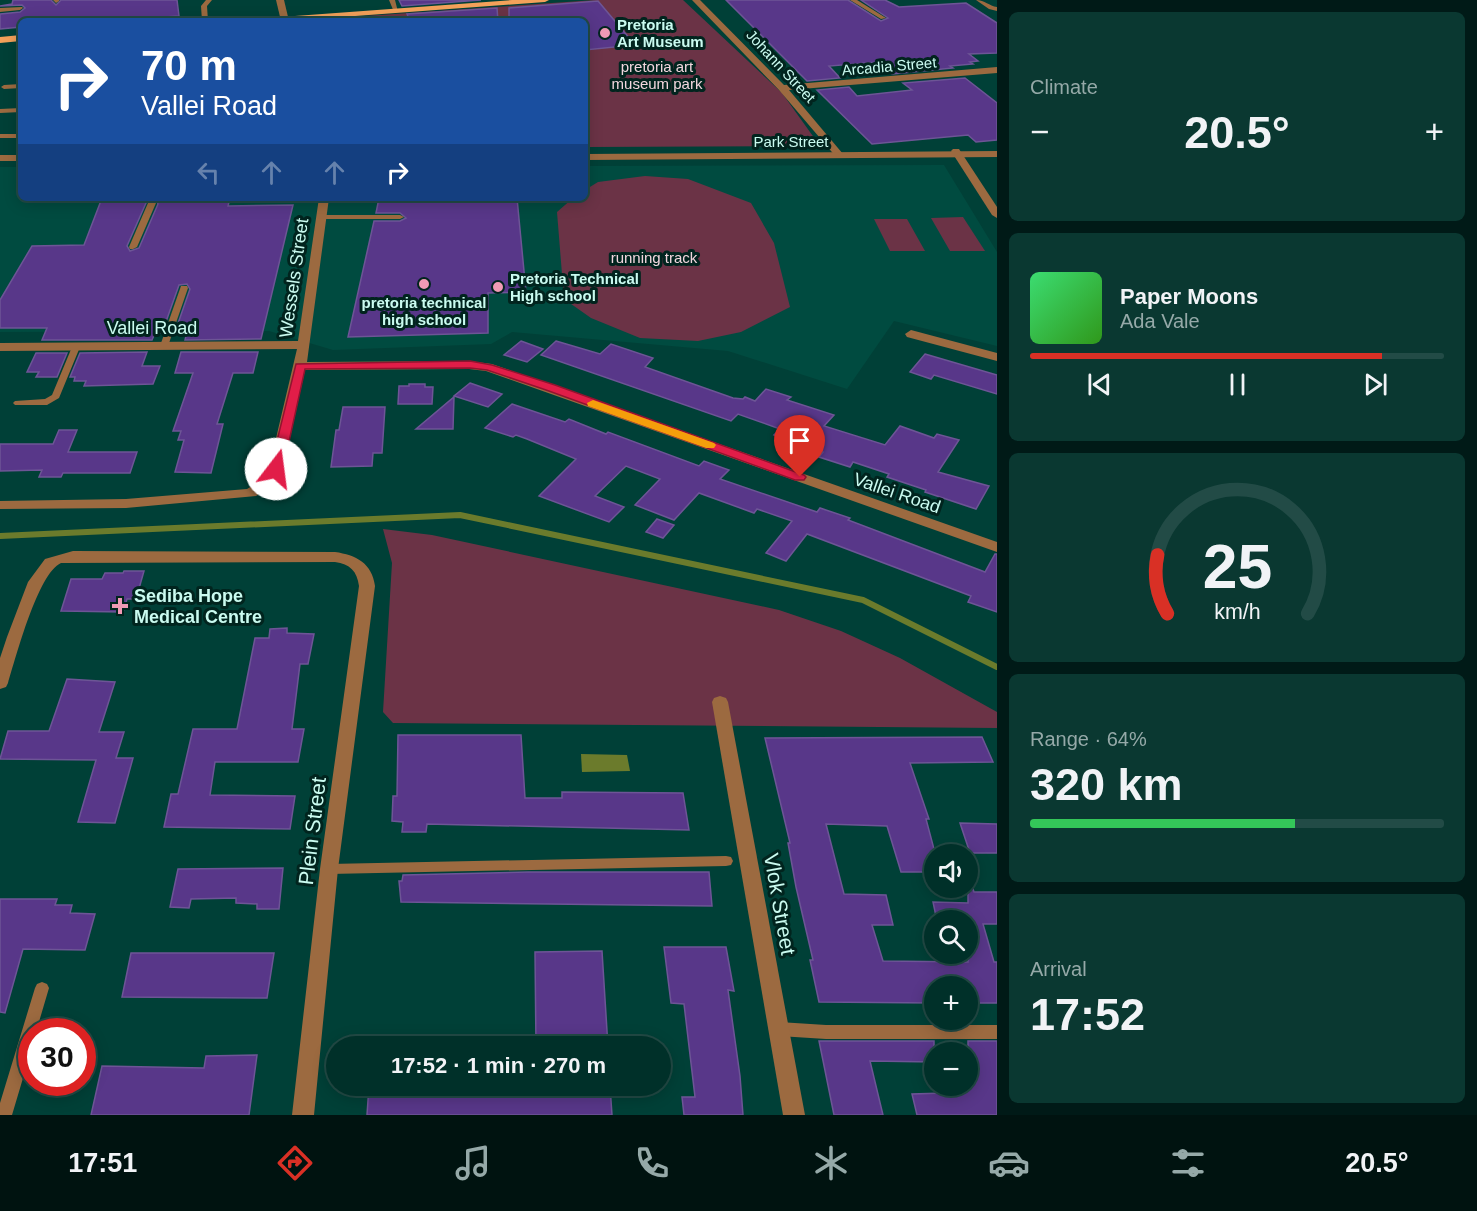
<!DOCTYPE html>
<meta charset="utf-8">
<style>
:root{--surface:#003029;--page:#0a3831;--text:#f1f3f6;--muted:#95a9a8;--line:#224b46;--accent:#d93025}
body{margin:0;font-family:Helvetica,sans-serif;background:var(--page);color:var(--text);height:100vh;display:flex;flex-direction:column;font-size:22px;white-space:nowrap}
*{box-sizing:border-box;margin:0}
p{font-size:20px;color:var(--muted)}
.icon{flex:none;width:33px;height:33px;fill:none;stroke:currentColor;stroke-width:2;stroke-linecap:round;stroke-linejoin:round}
.map{position:relative;flex:1;overflow:hidden}
.drawer{display:flex;flex-direction:column;gap:12px;padding:12px;background:#001a17;width:480px}
.drawer>*{flex:none}
.top-card{position:absolute;left:18px;top:18px;width:570px;height:183px;border-radius:9px;box-shadow:0 3px 15px #0003,0 0 0 2px var(--line);background:#1a4fa0;color:#fff;overflow:hidden}
.tools{position:absolute;left:924px;top:844px;display:grid;gap:12px}
.tools a{display:grid;place-items:center;width:54px;height:54px;border-radius:50%;background:var(--surface);box-shadow:0 3px 15px #0003,0 0 0 2px var(--line);font-size:30px}
.speed{position:absolute;left:18px;top:1018px;display:flex;gap:12px;font-size:30px;font-weight:700;text-align:center}
.speed>*{display:grid;place-content:center;width:78px;height:78px;border-radius:50%;background:var(--surface);box-shadow:0 3px 15px #0003,0 0 0 2px var(--line);line-height:1}
.speed .limit{border:9px solid #d22;background:#fff;color:#111}
.pin{position:absolute;display:grid;place-items:center;width:51px;height:51px;color:#fff;margin:-62px -26px;border-radius:50% 50% 50% 0;rotate:-45deg;box-shadow:0 0 6px #0007}
.pin .icon{rotate:45deg}
.me{position:absolute;width:66px;margin:-33px;rotate:15deg;stroke-linejoin:round;filter:drop-shadow(0 0 4px #0008)}
.turn{display:flex;align-items:center;gap:21px;height:126px;padding:0 24px;font-size:27px}
.turn .icon{width:78px;height:78px;stroke-width:2.5}
.turn b{display:block;font-size:42px;line-height:51px}
.lanes{display:flex;align-items:center;height:57px;padding:0 24px;background:#0003;justify-content:center;gap:30px;direction:ltr}
.lanes .off{opacity:.35}
.big{font-size:45px;font-weight:800;line-height:1.1}
.drawer .card{flex:1;display:flex;flex-direction:column;justify-content:center;gap:9px;min-width:0;padding:0 21px;border-radius:9px;background:var(--page)}
.drawer .dial{align-items:center;gap:0}
.dial svg{height:156px;overflow:visible;fill:none;stroke:var(--line);stroke-width:7;stroke-linecap:round;text-anchor:middle}
.dial text{fill:var(--text);stroke:none}
.song{display:flex;align-items:center;gap:18px}
.cover{width:72px;height:72px;border-radius:9px;background:linear-gradient(135deg,hsl(140 70% 55%),hsl(110 70% 35%))}
.played{height:6px;border-radius:3px;background:linear-gradient(90deg,var(--accent) 85%,var(--line) 85%)}
.keys{display:flex;justify-content:space-around;direction:ltr}
.heat{display:flex;justify-content:space-between;align-items:center;font-size:33px;direction:ltr}
.charge{height:9px;border-radius:4px;background:linear-gradient(90deg,#34c759 64%,var(--line) 0)}
.trip{position:absolute;left:326px;top:1036px;width:345px;height:60px;border-radius:30px;background:var(--surface);box-shadow:0 3px 15px #0003,0 0 0 2px var(--line);font-weight:800;line-height:60px;text-align:center}
.tab-bar{display:flex;height:96px;justify-content:space-around;align-items:center;background:#001310;color:var(--muted)}
.tab-bar .icon{width:42px;height:42px}
.tab-bar .current{color:var(--accent)}
.tab-bar b{font-size:27px;color:var(--text)}
main{display:flex;flex:1;min-height:0}
.map>svg:first-child{display:block}
.built{fill:#004b40}
.green{fill:#6b3346}
.water{fill:#6b7b2c}
.lines{fill:none;stroke-linecap:round;stroke-linejoin:round}
.stream{stroke:#6b7b2c;stroke-width:6}
.building{fill:#583789;stroke:#6d5596;stroke-width:1.5}
.service{fill:#9c6a40;fill-rule:evenodd}
.minor{fill:#9c6a40;fill-rule:evenodd}
.tertiary{fill:#9c6a40;fill-rule:evenodd}
.primary{fill:#f3a15a;fill-rule:evenodd}
.route{fill:#e11d48;stroke:#92132f;stroke-width:1.5}
.slow{fill:#f59e0b}
.poi-dot{fill:#f09ab5;stroke:#01241e;stroke-width:2}
.labels{text-anchor:middle;dominant-baseline:central;stroke-width:6;stroke-linejoin:round;paint-order:stroke}
.far-poi-label{font-size:15px;font-weight:bold;fill:#cafbf0;stroke:#01241e;text-anchor:start}
.far-park-label{font-size:15px;fill:#f2d6de;stroke:#01241e}
.far-street-label{font-size:15px;fill:#cafbf0;stroke:#01241e}
.street-label{font-size:18px;fill:#cafbf0;stroke:#01241e}
.poi-label{font-size:18px;font-weight:bold;fill:#cafbf0;stroke:#01241e;text-anchor:start}
.near-street-label{font-size:21px;fill:#cafbf0;stroke:#01241e}
</style>
<main>
<div class="map">
<svg width="997" height="1115" viewBox="0 0 997 1115">
<rect width="100%" height="100%" fill="#004037"/>
<path class="built" d="M944 165 997 252V346L894 321 847 389 728 351 512 332 491 344 333 350 269 331 0 332V167H21V198H585V166Z"/>
<g class="green">
<path d="M596 0H683L782 93 820 146 585 147V21H293Z"/>
<path d="M645 176 688 179 751 203 774 243 790 307 741 332 698 341 640 338 591 318 564 299 557 212 573 198H585V190L598 182Z"/>
<path d="M963 217 985 251H950L931 218Z"/>
<path d="M874 219H907L925 251H890Z"/>
<path d="M383 529 432 535 779 610 841 631 900 658 997 712V728L393 723 383 712 392 563Z"/>
</g>
<path class="water" d="M581 754 627 755 630 771 582 772Z"/>
<g class="lines">
<path class="stream" d="M0 536 460 515 863 600 997 667"/>
</g>
<g class="building">
<path d="M13 0H51L56 5 61 0H177L179 16 105 21H21V27L0 29V14L20 12 25 8 22 5 0 6 12 4Z"/>
<path d="M399 0H481L402 6Z"/>
<path d="M726 0H848L881 21 888 18 861 0H885L899 7 966 3 997 23V53L969 54 978 61 970 62 973 64 950 66 953 68 892 74 878 62 829 66 840 78 807 81Z"/>
<path d="M598 1 635 45 585 50V21H509V8Z"/>
<path d="M497 8 498 21H410L407 14Z"/>
<path d="M965 78 997 103V140L976 142 968 135 872 144 817 90 849 87 857 96 912 90 903 83Z"/>
<path d="M102 198H144L146 203 127 246 130 251 139 248 158 204 156 198H230L228 206 293 205 261 339 185 340 187 332H175L190 289 187 284 179 285 162 333H155L152 340H42L47 328H0V300L32 246 84 245Z"/>
<path d="M379 198H517L526 292 488 293V333L348 337 374 221H400L406 218 400 213H376Z"/>
<path d="M521 341 543 349 527 362 504 355Z"/>
<path d="M556 341 600 354 611 344 653 358 645 367 733 398 743 399 745 397 755 401 766 389 791 397 787 400 834 415 824 426 885 445 900 426 934 438 937 434 959 440 938 472 989 486 976 509 925 492 926 490 887 477 889 474 853 462 850 467 819 457 823 452 774 435 780 429 738 414 731 421 541 355Z"/>
<path d="M147 352 142 366H160L153 384 84 386 86 381H74L75 377H70L80 353Z"/>
<path d="M181 352H258L253 373H233L217 424H223L211 473 175 472 184 440H178L181 431H173L193 373H175Z"/>
<path d="M36 353H67L57 377H36L39 372H27Z"/>
<path d="M925 354 997 375V394L934 375 931 379 910 372Z"/>
<path d="M470 383 502 394 488 407 454 396Z"/>
<path d="M409 384H425V387H433L432 404H398L399 386H409Z"/>
<path d="M454 397 453 429H416Z"/>
<path d="M512 404 565 422 569 419 606 434 608 432 699 466 704 461 729 470 720 479 817 512 820 508 850 518 848 520 985 572 995 554H997V612L968 602 971 596 807 534 786 561 766 553 792 521 757 509 754 513 699 493 674 520 635 505 660 479 626 466 595 496 624 507 609 522 539 496 576 459 527 439 516 435 513 437 485 428Z"/>
<path d="M343 407H385L382 453H373L372 466 331 467 336 430H339Z"/>
<path d="M59 430H77L68 452H137L130 473H63L61 477H39L42 470 0 471V444H53Z"/>
<path d="M657 519 674 525 663 538 646 532Z"/>
<path d="M124 571H144L136 599H127L123 612 61 611 71 579H102L105 573H123Z"/>
<path d="M287 628V633L314 634 308 664H300L292 729H304L298 762H215L210 795 295 796 290 829 164 827 171 794H178L193 729H237L255 638H269L270 629Z"/>
<path d="M67 679 115 682 99 732H124L116 758H133L115 823 78 822 96 760 0 759 8 731H49Z"/>
<path d="M398 735H521L525 798H562V792L683 793 689 830 427 824 426 832H402L403 822 392 821 393 796H397Z"/>
<path d="M982 737 993 762 910 763 929 819H926L934 849V872H901L887 826 826 824 844 894 886 895 893 925H872L883 961 968 962V921H937L933 902 968 903V886H972L974 892H997V924H983L994 962H997V1003H968V987H934V1003L819 1002 810 960H813L796 887 788 843H790L765 738Z"/>
<path d="M960 823 997 824V853H970Z"/>
<path d="M283 868 279 909H257V904L236 903V898L191 899 189 908 170 907 178 869Z"/>
<path d="M528 872H709L712 906 401 902 399 881H402L403 875Z"/>
<path d="M0 899H57L55 905H72L70 913 95 914 85 950 23 949 5 1013 0 1012Z"/>
<path d="M664 947H726L734 991 728 990 740 1076 743 1115H684L682 1097H695L684 1004 671 1003Z"/>
<path d="M602 951 608 1047H536L535 952Z"/>
<path d="M131 953H274L267 998 122 997Z"/>
<path d="M819 1041H934V1062L870 1061 883 1115H834Z"/>
<path d="M968 1041H997V1115H917L912 1094 945 1093 943 1086H968Z"/>
<path d="M257 1055 249 1115H91L102 1066 204 1068 206 1056Z"/>
<path d="M369 1086H610L612 1115H367Z"/>
</g>
<g class="lines">
<g class="service">
<path d="M53 0H59V1L56 3Z"/>
<path d="M206 0H212L207 6 208 21H202L201 6Z"/>
<path d="M389 0H395L398 12H394Z"/>
<path d="M850 0H857L886 18 881 19Z"/>
<path d="M976 0C985 0 989 6 997 7V11L989 9Z"/>
<path d="M22 7 23 8 20 10 0 12V8Z"/>
<path d="M21 84V88L4 89 1 87 4 85Z"/>
<path d="M21 108V112L0 113V109Z"/>
<rect x="0" y="134" width="21" height="4"/>
<path d="M146 198H154L156 203 137 247 133 249H130L129 247 148 203Z"/>
<path d="M317 215H400L404 217 400 219H317Z"/>
<path d="M181 286H187L188 288 168 346 164 349 161 348 160 346Z"/>
<path d="M76 344 80 347 59 398 47 405H15L13 403 15 401 45 399 52 395 72 347Z"/>
<path d="M726 856 731 857 733 861 731 865 726 866 329 874 324 873 322 869 324 865 329 864Z"/>
<path d="M42 982 47 984 49 988 36 1032H32V1048L12 1115H0V1103L35 988 37 984Z"/>
<path d="M779 1022 826 1025H997V1039H826L779 1036 774 1034 772 1029 774 1024Z"/>
</g>
<g class="minor">
<path d="M276 0H284L289 21H281Z"/>
<path d="M692 0H700L784 85 997 67V73L789 90 843 154V158H837L779 90Z"/>
<path d="M953 149H959L997 207V218L992 215 951 151Z"/>
<path d="M319 198H329L307 362 469 361 492 364 997 542V552L486 371 469 369 305 370 283 469 267 489 256 496 126 508 0 509V501L126 499 247 489 257 483 269 468 297 349 0 351V343L298 341Z"/>
<path d="M911 330 997 353V361L907 337 905 334Z"/>
<path d="M73 551 335 552C356 555 372 563 375 586L338 869 314 1115H292L320 869 359 586C357 571 350 564 335 562L61 563C38 573 16 657 8 683L6 687 0 689V658L7 637 28 582 45 559Z"/>
<path d="M720 696 726 698 728 702 805 1115H783L712 702 714 698Z"/>
</g>
<g class="tertiary">
<path d="M997 151V157L585 160V154Z"/>
<rect x="0" y="155" width="21" height="6"/>
</g>
<g class="primary">
<path d="M512 0H549L545 2 288 21H250L254 19Z"/>
<path d="M21 35V41L0 43V37Z"/>
</g>
</g>
<path class="route" d="M470 361 492 365 555 385 804 475 806 477 804 480H795L546 390 487 370 470 368 305 369 283 469 276 472 270 469 296 364Z"/>
<path class="slow" d="M593 400 714 443 716 445 714 448H706L588 406 587 403Z"/>
<g class="poi-dot">
<circle cx="605" cy="33" r="6"/>
<circle cx="424" cy="284" r="6"/>
<circle cx="498" cy="287" r="6"/>
<path d="M117 597h6v6h6v6h-6v6h-6v-6h-6v-6h6z"/>
</g>
<g class="labels">
<g class="far-poi-label">
<text x="617" y="24">Pretoria<tspan x="617" dy="17">Art Museum</tspan></text>
<text x="510" y="278">Pretoria Technical<tspan x="510" dy="17">High school</tspan></text>
<text x="424" y="302" text-anchor="middle">pretoria technical<tspan x="424" dy="17">high school</tspan></text>
</g>
<g class="far-park-label">
<text x="657" y="66">pretoria art<tspan x="657" dy="17">museum park</tspan></text>
<text x="654" y="257">running track</text>
</g>
<g class="far-street-label">
<text transform="translate(781 66) rotate(47)">Johann Street</text>
<text transform="translate(889 66) rotate(-5)">Arcadia Street</text>
<text x="791" y="141">Park Street</text>
</g>
<g class="street-label">
<text transform="translate(294 278) rotate(-82)">Wessels Street</text>
<text x="152" y="328">Vallei Road</text>
<text transform="translate(897 493) rotate(19)">Vallei Road</text>
</g>
<g class="poi-label">
<text x="134" y="596">Sediba Hope<tspan x="134" dy="21">Medical Centre</tspan></text>
</g>
<g class="near-street-label">
<text transform="translate(312 831) rotate(-83)">Plein Street</text>
<text transform="translate(780 904) rotate(80)">Vlok Street</text>
</g>
</g>
</svg>
<div class="tools">
<a><svg class="icon" aria-label="sound" viewBox="0 0 24 24"><path d="M4 9h4l5-4v14l-5-4H4zM17 9q2 3 0 6"/></svg></a>
<a><svg class="icon" aria-label="search" viewBox="0 0 24 24"><circle cx="10" cy="10" r="6"/><path d="M15 15l6 6"/></svg></a>
<a>+</a>
<a>−</a>
</div>
<div class="speed"><div class="limit">30</div></div>
<div class="pin" style="left:800px;top:477px;background:#d93025"><svg class="icon" aria-label="arrive" viewBox="0 0 24 24"><path d="M6 21V4h12l-3 4 3 4H6"/></svg></div>
<svg class="me" style="left:276px;top:469px" viewBox="-20 -20 40 40"><circle r="19" fill="#fff"/><path d="M0-13L10 11 0 6-10 11z" fill="#e11d48"/></svg>
<div class="trip">17:52 · 1 min · 270 m</div>
<div class="top-card">
<div class="turn"><svg class="icon" aria-label="right" viewBox="0 0 24 24"><path d="M7 20v-9h11M14 6l5 5-5 5"/></svg><div><b>70 m</b>Vallei Road</div></div>
<div class="lanes"><svg class="icon off" aria-label="left" viewBox="0 0 24 24"><path d="M17 20v-9H6M10 6l-5 5 5 5"/></svg><svg class="icon off" aria-label="ahead" viewBox="0 0 24 24"><path d="M12 20V5M6 11l6-6 6 6"/></svg><svg class="icon off" aria-label="ahead" viewBox="0 0 24 24"><path d="M12 20V5M6 11l6-6 6 6"/></svg><svg class="icon" aria-label="right" viewBox="0 0 24 24"><path d="M7 20v-9h11M14 6l5 5-5 5"/></svg></div>
</div>
</div>
<section class="drawer">
<div class="card"><p>Climate</p>
<div class="heat"><a>−</a><b class="big">20.5°</b><a>+</a></div>
</div>
<div class="card">
<div class="song"><i class="cover"></i><div><b>Paper Moons</b><p>Ada Vale</p></div></div>
<div class="played"></div>
<div class="keys"><svg class="icon" aria-label="previous" viewBox="0 0 24 24"><path d="M18 5L8 12l10 7zM5 5v14"/></svg><svg class="icon" aria-label="pause" viewBox="0 0 24 24"><path d="M8 5v14M16 5v14"/></svg><svg class="icon" aria-label="next" viewBox="0 0 24 24"><path d="M6 5l10 7-10 7zM19 5v14"/></svg></div>
</div>
<div class="card dial"><svg viewBox="0 0 100 80">
<path d="M14 69A42 42 0 1 1 86 69"/>
<path d="M14 69A42 42 0 0 1 9 39" stroke="#d93025"/>
<text x="50" y="56" font-size="32" font-weight="700">25</text>
<text x="50" y="72" font-size="11">km/h</text>
</svg></div>
<div class="card"><p>Range · 64%</p><b class="big">320 km</b><div class="charge"></div></div>
<div class="card"><p>Arrival</p><b class="big">17:52</b></div>
</section>
</main>
<nav class="tab-bar">
<b>17:51</b>
<svg class="icon current" aria-label="directions" viewBox="0 0 24 24"><path d="M12 3l9 9-9 9-9-9zM9 14v-3h6M13 9l2 2-2 2"/></svg>
<svg class="icon" aria-label="music" viewBox="0 0 24 24"><path d="M9 18V5l10-2v13"/><circle cx="6" cy="18" r="3"/><circle cx="16" cy="16" r="3"/></svg>
<svg class="icon" aria-label="phone" viewBox="0 0 24 24"><path d="M5 4h4l2 5-3 2q2 4 5 5l2-3 5 2v4C11 20 4 13 5 4z"/></svg>
<svg class="icon" aria-label="climate" viewBox="0 0 24 24"><path d="M12 3v18M4 7l16 10M4 17L20 7"/></svg>
<svg class="icon" aria-label="car" viewBox="0 0 24 24"><path d="M5 17H2v-5l4-1 3-4h7l3 4 3 1v5h-3M9 17h6M6 11h13"/><circle cx="7" cy="17" r="2"/><circle cx="17" cy="17" r="2"/></svg>
<svg class="icon" aria-label="filters" viewBox="0 0 24 24"><path d="M4 7h16M4 17h16"/><circle cx="9" cy="7" r="2"/><circle cx="15" cy="17" r="2"/></svg>
<b>20.5°</b>
</nav>
